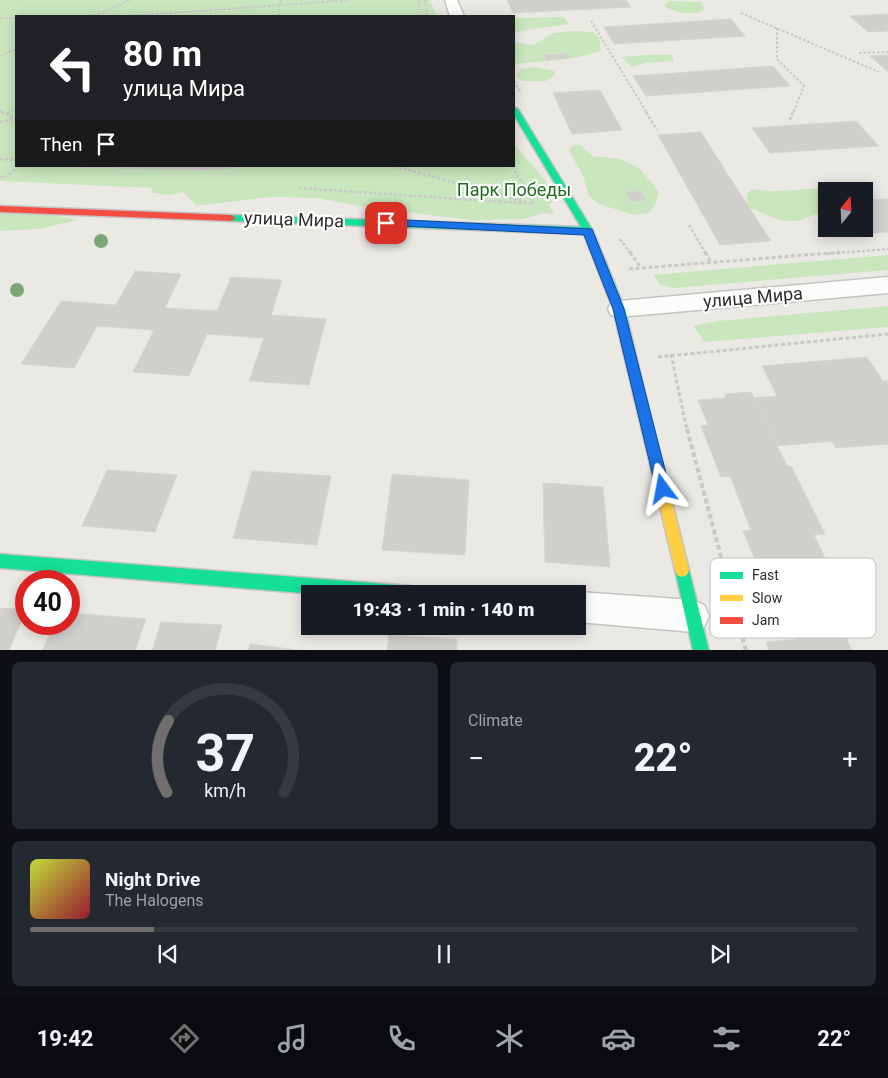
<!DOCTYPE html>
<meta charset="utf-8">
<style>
:root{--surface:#171b24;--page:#242831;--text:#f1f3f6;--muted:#9ea1a6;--line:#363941;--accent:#706f6e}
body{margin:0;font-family:Roboto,sans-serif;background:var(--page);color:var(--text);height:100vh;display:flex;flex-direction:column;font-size:19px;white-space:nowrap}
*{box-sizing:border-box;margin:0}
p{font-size:16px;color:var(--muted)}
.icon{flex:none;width:28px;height:28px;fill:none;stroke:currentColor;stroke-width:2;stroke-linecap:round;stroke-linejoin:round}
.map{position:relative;height:650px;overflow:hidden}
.details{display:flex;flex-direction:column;gap:12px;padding:12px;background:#0d0f14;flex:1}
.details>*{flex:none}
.top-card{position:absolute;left:15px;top:15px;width:500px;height:152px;border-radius:0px;box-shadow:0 2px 12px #0003;background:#202124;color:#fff;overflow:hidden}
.needle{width:32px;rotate:18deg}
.controls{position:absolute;left:818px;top:182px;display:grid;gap:10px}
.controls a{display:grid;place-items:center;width:55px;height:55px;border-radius:0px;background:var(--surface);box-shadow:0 2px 12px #0003;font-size:25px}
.speed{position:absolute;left:15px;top:570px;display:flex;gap:10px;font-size:25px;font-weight:700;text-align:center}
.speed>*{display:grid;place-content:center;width:65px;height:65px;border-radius:50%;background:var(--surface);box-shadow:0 2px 12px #0003;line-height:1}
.speed .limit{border:8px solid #d22;background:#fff;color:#111}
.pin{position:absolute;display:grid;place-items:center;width:42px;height:42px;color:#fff;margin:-21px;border-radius:10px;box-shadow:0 2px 8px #0006}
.me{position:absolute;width:55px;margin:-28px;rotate:347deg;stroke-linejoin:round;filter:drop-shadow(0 0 4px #0008)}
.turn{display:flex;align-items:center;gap:18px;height:105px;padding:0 25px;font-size:22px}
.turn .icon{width:65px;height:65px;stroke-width:2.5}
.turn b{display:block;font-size:35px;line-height:42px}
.then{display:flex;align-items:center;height:48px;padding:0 25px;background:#0003;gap:10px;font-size:19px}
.big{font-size:38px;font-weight:800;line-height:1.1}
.details .widget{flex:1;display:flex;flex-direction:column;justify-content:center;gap:8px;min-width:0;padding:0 18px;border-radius:8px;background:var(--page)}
.details .dial{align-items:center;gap:0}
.dial svg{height:130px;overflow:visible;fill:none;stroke:var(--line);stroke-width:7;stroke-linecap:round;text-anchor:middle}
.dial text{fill:var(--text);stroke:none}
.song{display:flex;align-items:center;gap:15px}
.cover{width:60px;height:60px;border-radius:8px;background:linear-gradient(135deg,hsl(70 70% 55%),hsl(350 70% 35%))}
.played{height:5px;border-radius:2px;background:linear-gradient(90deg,var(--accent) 15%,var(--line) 15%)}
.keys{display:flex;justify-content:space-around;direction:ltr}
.heat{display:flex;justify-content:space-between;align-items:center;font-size:28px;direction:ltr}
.details .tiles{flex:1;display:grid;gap:12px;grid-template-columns:1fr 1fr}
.widget:last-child{grid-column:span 2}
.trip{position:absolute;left:301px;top:585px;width:285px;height:50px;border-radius:0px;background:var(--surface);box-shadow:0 2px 12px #0003;font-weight:800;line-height:50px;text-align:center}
.menu{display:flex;height:80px;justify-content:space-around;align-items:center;background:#090b0e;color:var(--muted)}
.menu .icon{width:35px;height:35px}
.menu .current{color:var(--accent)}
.menu b{font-size:22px;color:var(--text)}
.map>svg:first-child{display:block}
.green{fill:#c9e6be}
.building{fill:#d0cfcb;stroke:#d6d5d0}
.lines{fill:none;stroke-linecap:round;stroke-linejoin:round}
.street-casing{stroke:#c5c4c4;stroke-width:3}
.fast-casing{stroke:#c5c4c4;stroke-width:3}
.slow-casing{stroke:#c5c4c4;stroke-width:3}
.jam-casing{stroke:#c5c4c4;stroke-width:3}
.path-far3{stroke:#c9c9c8;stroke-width:2;stroke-dasharray:2.5 2;stroke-linecap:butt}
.path-far2{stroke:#c9c9c8;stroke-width:2.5;stroke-dasharray:3 2;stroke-linecap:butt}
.path-far1{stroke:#c9c9c8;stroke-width:3;stroke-dasharray:4 2.5;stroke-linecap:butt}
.path{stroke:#c9c9c8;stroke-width:4;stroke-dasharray:5 3;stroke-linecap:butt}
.street{fill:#fcfcfb;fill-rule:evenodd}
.fast{fill:#16e098;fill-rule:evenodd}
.slow{fill:#ffcf43;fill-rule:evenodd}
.jam{fill:#f24e42;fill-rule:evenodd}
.tree{fill:#7da477}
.route{fill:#1a73e8;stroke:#114b97}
.labels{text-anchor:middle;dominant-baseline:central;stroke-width:4.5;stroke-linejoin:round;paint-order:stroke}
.park-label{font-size:18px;fill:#236c1d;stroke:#fff}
.street-label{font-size:18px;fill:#2e2e2e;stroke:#fff}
.key{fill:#fff;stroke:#c0c0c0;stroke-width:1}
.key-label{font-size:14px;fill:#2e2e2e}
</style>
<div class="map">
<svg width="888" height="651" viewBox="0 0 888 651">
<rect width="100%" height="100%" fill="#ebe9e4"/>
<g class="green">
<path d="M0 0H429L438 16H16V166H514V144L546 181 553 200 549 205 554 214 543 213 524 219 471 220 365 207 317 198 271 197 197 206 183 192 168 195 150 192 154 188 0 181Z"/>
<path d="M670 1 701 2 704 9C696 17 672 13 664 5Z"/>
<path d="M563 17 569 24 514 32V18Z"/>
<path d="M576 31 593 32 599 38 601 51C572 61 543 61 514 64V42L533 45 554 33Z"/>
<path d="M645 55H672L674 61 645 63 632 67 622 57Z"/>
<path d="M534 67 554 71 555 75 546 81H523L516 76 520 69Z"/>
<path d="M573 145H581L592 156 620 159 639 168 659 192 655 205 648 213 634 215 599 204 589 196 582 173 569 151Z"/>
<path d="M823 188 827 191 826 212C816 213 810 217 800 220 783 225 762 213 747 206V194L752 189C775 194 799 189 823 188Z"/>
<path d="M0 205 78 220 39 229 0 231Z"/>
<path d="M888 255V270L673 288 661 285 653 275Z"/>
<path d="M888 306V327L705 342 693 326 718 321Z"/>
</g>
<g class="building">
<path d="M507 0H626L631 7 513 13Z"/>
<path d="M888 14V31L868 32 850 16Z"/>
<path d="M731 19 745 36 614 44 604 27Z"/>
<path d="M567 54 569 58 546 60 544 55Z"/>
<path d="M888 55V72L870 56Z"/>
<path d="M773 66 790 86 646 96 633 76Z"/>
<path d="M600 90 622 130 572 134 553 93Z"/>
<path d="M856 121 879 146 770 153 752 128Z"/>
<path d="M701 132 730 178 771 241 720 245 658 135Z"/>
<path d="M38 166H253L208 170Z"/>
<path d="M641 191 646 200 631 202 626 192Z"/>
<path d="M888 199V232L839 236 835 229H864V200Z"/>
<path d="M816 203H826V217Z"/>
<path d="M135 271 181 274 165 308 217 311 231 277 282 280 271 315 326 319 309 385 249 381 264 338 207 334 189 376 133 372 154 330 97 326 74 368 21 364 61 301 116 305Z"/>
<path d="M867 357 883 381H888V444L836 448 832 441 777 446 754 398 777 396 762 366Z"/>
<path d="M751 392 787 466H791L825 534 814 535 836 581 847 580 874 634 846 637 852 651H769L766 642 797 639 773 581 764 582 743 531 751 530 730 476 721 477 701 426 708 425 698 400 726 398 725 394Z"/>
<path d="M107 470 177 475 155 532 82 526Z"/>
<path d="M252 471 331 476 317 545 233 538Z"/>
<path d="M392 474 469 480 465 555 382 550Z"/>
<path d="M543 483 603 487 610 567 545 562Z"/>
<path d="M0 608 26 610 9 651H0Z"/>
<path d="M69 613 146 619 135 651H42L54 624H69Z"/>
<path d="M161 622 222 625 215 651H152Z"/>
<path d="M389 635 457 639V651H387Z"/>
<path d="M250 644 306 651H248Z"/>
</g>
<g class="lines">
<g class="street-casing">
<g id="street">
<path d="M445 0H457L464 16H450Z"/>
<path d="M888 277V293L619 317 611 315 608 309 611 303 619 301Z"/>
<path d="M578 592 693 600 704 605 709 616 704 627 693 632 578 622V594H573Z"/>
</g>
</g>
<g class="fast-casing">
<g id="fast">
<path d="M514 107 518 109 593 231 625 309 650 414 648 418 644 419 640 418 638 414 613 309 584 234 231 221 226 218 231 215 581 227 514 115Z"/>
<path d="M0 554 411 586 416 589 418 594H314L0 568Z"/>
<path d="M682 563 687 565 689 570 709 651H693L675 570 677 565Z"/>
</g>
</g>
<g class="slow-casing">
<path id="slow" d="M644 409 648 410 650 414 689 570 687 575 682 577 677 575 675 570 638 414 640 410Z"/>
</g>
<g class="jam-casing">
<path id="jam" d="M0 206 231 215 236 218 231 221 0 212Z"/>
</g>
<g class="path-far3">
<path d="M418 0 419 10"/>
<path d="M425 0 427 16"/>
<path d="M741 13 879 72"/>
<path d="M94 16 130 0"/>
<path d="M129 16 350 0"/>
<path d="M279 16V5L282 0"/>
<path d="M0 18H16"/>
<path d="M591 21 647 113"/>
<path d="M777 28V59L804 86 793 113"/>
<path d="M859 53 888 52"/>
<path d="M0 56 16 49"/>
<path d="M514 81 520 91"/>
<path d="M0 111 4 113"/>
<path d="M8 113 16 108"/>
</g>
<g class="path-far2">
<path d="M1 112 16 119"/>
<path d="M646 112 657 130"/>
<path d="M6 114 10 112"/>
<path d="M790 120 793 112"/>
<path d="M0 122 14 119"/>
<path d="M0 159 16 160"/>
<path d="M394 166 526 202"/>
<path d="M512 166 534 204"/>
<path d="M0 177 4 178 19 166"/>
<path d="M299 188 534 204"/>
<path d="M689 225 706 254"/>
<path d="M620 239 631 254"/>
<path d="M827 254 888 249"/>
</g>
<g class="path-far1">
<path d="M630 252 641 268"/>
<path d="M705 252 711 262"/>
<path d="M629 269 843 252"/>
<path d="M671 354 687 430"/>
<path d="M658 357 888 334"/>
</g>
<path class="path" d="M687 429 746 651"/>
<use href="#street" class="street"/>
<use href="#fast" class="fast"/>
<use href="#slow" class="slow"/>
<use href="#jam" class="jam"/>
</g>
<g class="tree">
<circle cx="101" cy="241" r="7"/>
<circle cx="17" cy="290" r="7"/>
</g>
<path class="route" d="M386 219 592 229 624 309 670 489 668 493 663 495 658 493 656 489 613 309 584 235 382 225 381 223Z"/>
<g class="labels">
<g class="park-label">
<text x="514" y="189">Парк Победы</text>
</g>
<g class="street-label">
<text transform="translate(294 219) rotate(2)">улица Мира</text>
<text transform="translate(753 297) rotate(-5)">улица Мира</text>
</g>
</g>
<rect x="710" y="558" width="166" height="80" rx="8" class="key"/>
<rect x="720" y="572" width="23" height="7" fill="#16e098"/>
<rect x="720" y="595" width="23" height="6" fill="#ffcf43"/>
<rect x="720" y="617" width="23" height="7" fill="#f24e42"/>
<g class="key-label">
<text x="752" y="580">Fast</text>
<text x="752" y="603">Slow</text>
<text x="752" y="625">Jam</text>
</g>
</svg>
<div class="controls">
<a><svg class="needle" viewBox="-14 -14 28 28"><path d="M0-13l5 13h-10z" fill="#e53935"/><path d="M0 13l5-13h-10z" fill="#9ea1a6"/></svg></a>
</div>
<div class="speed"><div class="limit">40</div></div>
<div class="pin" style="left:386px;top:223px;background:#d93025"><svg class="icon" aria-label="arrive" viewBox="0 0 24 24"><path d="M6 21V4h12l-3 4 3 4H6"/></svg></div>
<svg class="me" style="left:663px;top:489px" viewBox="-20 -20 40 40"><path d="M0-17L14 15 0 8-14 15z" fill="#1a73e8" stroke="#fff" stroke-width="4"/></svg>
<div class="trip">19:43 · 1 min · 140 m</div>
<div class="top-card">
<div class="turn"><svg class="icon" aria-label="left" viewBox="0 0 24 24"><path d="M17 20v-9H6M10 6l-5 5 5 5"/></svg><div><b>80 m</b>улица Мира</div></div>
<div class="then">Then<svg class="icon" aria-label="arrive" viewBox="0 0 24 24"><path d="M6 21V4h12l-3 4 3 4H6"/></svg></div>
</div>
</div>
<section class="details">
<div class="tiles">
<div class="widget dial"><svg viewBox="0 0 100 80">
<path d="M14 69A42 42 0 1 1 86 69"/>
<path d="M14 69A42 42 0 0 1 15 25" stroke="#706f6e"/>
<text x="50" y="56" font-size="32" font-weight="700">37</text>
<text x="50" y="72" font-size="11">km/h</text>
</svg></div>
<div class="widget"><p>Climate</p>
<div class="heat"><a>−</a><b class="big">22°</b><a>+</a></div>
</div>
<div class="widget">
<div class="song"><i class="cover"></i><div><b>Night Drive</b><p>The Halogens</p></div></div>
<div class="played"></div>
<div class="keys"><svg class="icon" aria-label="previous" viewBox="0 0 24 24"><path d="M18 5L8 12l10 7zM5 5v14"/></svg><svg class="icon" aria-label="pause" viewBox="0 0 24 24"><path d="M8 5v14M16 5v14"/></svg><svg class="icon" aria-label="next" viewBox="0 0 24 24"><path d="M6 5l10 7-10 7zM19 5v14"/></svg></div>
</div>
</div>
</section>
<nav class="menu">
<b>19:42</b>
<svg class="icon current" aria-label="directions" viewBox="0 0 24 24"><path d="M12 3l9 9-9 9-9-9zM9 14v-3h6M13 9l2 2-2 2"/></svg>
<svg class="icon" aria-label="music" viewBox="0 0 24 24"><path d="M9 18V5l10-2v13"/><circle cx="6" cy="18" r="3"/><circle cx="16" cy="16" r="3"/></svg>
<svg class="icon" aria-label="phone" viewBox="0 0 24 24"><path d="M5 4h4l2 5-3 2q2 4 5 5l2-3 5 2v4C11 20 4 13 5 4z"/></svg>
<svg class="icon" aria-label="climate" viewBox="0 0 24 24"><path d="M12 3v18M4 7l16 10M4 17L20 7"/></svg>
<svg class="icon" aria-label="car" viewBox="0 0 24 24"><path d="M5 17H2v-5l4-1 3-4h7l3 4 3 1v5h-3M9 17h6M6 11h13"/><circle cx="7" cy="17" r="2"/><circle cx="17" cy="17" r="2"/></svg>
<svg class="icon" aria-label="filters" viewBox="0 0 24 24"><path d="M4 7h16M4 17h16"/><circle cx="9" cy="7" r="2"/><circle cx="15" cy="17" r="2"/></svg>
<b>22°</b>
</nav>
